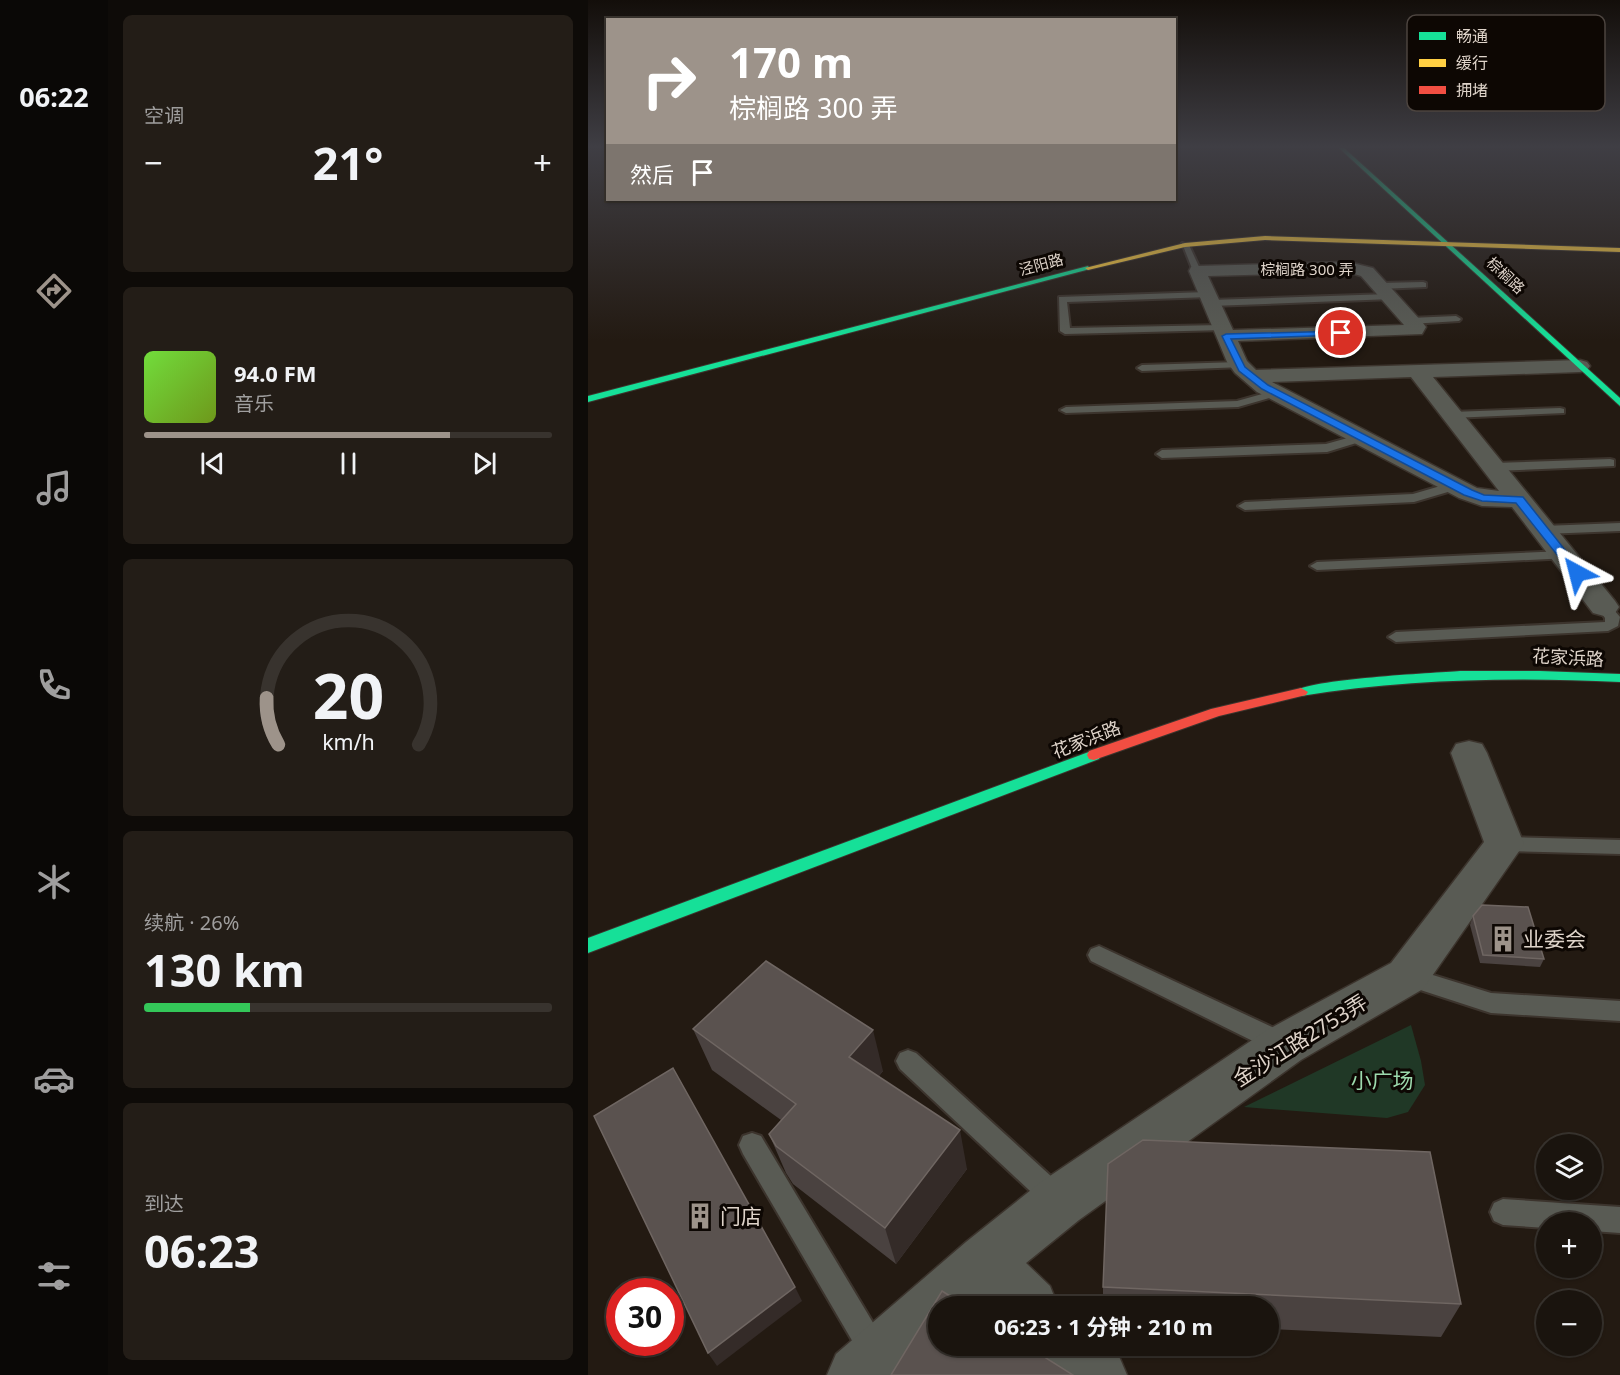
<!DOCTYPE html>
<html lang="zh">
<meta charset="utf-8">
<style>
:root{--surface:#1a140e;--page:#231d17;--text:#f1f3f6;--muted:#9f9e9e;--line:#38332e;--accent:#9d938a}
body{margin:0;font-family:"Noto Sans","Noto Sans SC",sans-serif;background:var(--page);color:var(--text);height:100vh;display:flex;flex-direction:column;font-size:22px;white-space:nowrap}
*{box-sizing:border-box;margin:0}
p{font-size:20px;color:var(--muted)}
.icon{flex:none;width:33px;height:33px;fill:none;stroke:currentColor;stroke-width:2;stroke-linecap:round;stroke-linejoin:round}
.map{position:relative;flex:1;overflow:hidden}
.side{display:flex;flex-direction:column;gap:15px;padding:15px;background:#0e0b08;width:480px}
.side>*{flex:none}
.banner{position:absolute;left:18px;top:18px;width:570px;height:183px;border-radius:0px;box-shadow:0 2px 4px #0004,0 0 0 2px var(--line);background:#9d938a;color:#fff;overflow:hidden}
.controls{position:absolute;left:948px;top:1134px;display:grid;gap:12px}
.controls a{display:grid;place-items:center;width:66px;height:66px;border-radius:50%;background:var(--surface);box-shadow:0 2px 4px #0004,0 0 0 2px var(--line);font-size:30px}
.speed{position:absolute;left:18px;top:1278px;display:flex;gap:12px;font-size:30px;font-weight:700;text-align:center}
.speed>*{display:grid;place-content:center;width:78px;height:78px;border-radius:50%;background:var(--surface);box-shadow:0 2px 4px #0004,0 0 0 2px var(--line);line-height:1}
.speed .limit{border:9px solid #d22;background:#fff;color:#111}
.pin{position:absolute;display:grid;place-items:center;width:51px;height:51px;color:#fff;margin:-26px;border:3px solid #fff;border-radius:50%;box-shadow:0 2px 6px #0007}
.me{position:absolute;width:66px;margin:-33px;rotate:322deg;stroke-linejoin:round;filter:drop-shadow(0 0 4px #0008)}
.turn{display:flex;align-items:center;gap:21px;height:126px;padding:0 24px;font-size:27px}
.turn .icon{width:78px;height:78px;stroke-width:2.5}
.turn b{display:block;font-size:42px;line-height:51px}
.then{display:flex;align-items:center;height:57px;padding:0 24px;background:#0003;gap:12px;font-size:22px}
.big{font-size:45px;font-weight:700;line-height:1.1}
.side .tile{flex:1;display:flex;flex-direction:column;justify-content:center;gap:9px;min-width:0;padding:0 21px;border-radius:9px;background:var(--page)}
.side .dial{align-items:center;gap:0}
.dial svg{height:156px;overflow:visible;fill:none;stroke:var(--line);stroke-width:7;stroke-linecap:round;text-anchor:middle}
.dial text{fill:var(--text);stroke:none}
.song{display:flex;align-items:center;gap:18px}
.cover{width:72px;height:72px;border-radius:9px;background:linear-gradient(135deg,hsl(100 70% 55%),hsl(80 70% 35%))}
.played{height:6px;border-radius:3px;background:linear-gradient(90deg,var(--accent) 75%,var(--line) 75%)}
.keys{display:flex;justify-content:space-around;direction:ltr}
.heat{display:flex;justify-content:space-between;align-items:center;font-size:33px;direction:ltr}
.charge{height:9px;border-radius:4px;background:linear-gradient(90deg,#34c759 26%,var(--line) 0)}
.trip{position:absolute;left:340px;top:1296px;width:351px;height:60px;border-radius:30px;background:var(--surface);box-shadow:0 2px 4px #0004,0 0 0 2px var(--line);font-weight:700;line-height:60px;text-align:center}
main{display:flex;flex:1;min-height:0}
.tabs{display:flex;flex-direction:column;width:108px;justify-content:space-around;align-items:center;background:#0a0806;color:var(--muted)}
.tabs .icon{width:42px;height:42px}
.tabs .on{color:var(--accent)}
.tabs b{font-size:27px;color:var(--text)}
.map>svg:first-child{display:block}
.green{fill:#203826}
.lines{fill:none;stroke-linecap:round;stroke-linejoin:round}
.lane-casing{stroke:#3c342d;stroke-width:4}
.street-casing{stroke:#3c342d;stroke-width:3}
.fast-casing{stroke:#3c342d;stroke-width:2}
.slow-casing{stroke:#3c342d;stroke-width:2}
.jam-casing{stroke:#3c342d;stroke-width:2}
.lane{fill:#595b54;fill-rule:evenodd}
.street{fill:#595b54;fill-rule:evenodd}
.fast{fill:#16e098;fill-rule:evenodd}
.slow{fill:#ffcf43;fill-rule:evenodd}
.jam{fill:#f24e42;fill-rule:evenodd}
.wall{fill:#4a4240}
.shaded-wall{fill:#342b28}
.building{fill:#5a524f;stroke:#6f6662;stroke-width:1.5}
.route{fill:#1a73e8;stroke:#114b97;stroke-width:1.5}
.labels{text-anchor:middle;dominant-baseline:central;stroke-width:6;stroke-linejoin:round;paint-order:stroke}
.far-street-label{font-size:15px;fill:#dfd4ca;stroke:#0d0703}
.street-label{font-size:18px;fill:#dfd4ca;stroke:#0d0703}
.near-poi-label{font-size:21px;fill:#dfd4ca;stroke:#0d0703;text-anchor:start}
.near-street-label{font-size:21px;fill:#dfd4ca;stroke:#0d0703}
.near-park-label{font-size:21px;fill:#9ddbae;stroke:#0d0703}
.key{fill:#0d0703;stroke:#4c443f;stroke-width:1.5}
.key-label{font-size:16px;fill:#dfd4ca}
</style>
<main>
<nav class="tabs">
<b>06:22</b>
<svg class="icon on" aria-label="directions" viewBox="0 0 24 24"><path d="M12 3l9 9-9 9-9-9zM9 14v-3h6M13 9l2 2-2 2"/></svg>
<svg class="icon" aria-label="music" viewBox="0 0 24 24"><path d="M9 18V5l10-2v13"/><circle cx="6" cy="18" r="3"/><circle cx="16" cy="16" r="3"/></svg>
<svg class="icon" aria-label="phone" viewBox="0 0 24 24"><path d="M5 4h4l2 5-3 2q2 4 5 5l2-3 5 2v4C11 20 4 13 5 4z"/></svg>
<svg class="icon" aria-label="climate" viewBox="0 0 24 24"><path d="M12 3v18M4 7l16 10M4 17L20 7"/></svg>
<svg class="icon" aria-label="car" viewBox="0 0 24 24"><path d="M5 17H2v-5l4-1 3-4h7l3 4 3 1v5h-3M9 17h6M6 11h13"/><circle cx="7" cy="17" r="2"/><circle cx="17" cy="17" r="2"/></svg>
<svg class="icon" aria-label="filters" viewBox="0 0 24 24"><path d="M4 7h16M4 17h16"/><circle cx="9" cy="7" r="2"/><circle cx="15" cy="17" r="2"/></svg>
</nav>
<section class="side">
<div class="tile"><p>空调</p>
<div class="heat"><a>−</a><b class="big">21°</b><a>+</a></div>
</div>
<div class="tile">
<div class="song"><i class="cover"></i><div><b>94.0 FM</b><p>音乐</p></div></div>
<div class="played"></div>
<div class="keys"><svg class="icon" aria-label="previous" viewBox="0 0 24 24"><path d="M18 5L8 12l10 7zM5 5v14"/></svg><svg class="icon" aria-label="pause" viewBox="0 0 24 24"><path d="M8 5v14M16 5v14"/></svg><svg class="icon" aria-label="next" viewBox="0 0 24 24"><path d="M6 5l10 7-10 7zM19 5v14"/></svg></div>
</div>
<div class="tile dial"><svg viewBox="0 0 100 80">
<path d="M14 69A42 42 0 1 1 86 69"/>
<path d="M14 69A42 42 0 0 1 8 45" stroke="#9d938a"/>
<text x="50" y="56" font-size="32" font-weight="700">20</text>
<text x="50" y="72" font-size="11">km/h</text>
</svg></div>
<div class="tile"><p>续航 · 26%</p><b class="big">130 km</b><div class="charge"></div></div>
<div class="tile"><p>到达</p><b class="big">06:23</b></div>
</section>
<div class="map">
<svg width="1032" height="1375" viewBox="0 0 1032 1375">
<rect width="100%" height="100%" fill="#231a12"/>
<path class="green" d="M823 1025 833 1061 837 1085 820 1112 799 1118 656 1107Z"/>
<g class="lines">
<g class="lane-casing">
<g id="lane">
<path d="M594 243 601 245 613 271 612 273 605 271Z"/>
<path d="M835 282 838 283V287L792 289 788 286 792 283Z"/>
<path d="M619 292 623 295 622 297 479 302 482 328 634 325 637 326V330L477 334 472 331 471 297Z"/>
<path d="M801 294 805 297 804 299 623 306 618 303 623 300Z"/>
<path d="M868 316 873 319 871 321 822 324 817 321 822 318Z"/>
<path d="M651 362 655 363V367L554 371 549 368 554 365Z"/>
<path d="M688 390 693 393 692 395 650 407 478 413 472 410 478 407 649 401Z"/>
<path d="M972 408 976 409V413L864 418 858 415 864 412Z"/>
<path d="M774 434 780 438 778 440 739 452 574 458 568 454 574 450 738 444Z"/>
<path d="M1022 459 1026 460V466L906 471 900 467 906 463Z"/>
<path d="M866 482 870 483 872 486 870 489 826 502 657 510 650 506 657 502 825 494Z"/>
<path d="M1032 523V531L956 534 949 530 956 526Z"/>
<path d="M976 551 983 555 981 558 729 570 722 566 729 562Z"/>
<path d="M1016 603 1021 604 1032 617 1030 626 1020 631 808 642 800 637 808 632 1017 622V618L1009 607Z"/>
<path d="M916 837 1032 840V854L916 851 909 849 906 844 909 839Z"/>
<path d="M511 946 701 1035 705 1043 701 1051 693 1054 685 1051 503 961 500 955 503 949Z"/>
<path d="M819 967 903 993 1032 1001V1021L903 1013 811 983 808 976 811 969Z"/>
<path d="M320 1050 328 1053 476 1188 480 1197 476 1206 467 1210 458 1206 312 1069 308 1061 312 1053Z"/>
<path d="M164 1133 173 1136 296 1341 301 1351 296 1361 286 1366 276 1361 155 1154 151 1145 155 1136Z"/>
<path d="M915 1199 1032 1207V1233L1004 1231V1222H958V1228L915 1225 906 1221 902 1212 906 1203Z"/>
</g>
</g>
<g class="street-casing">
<g id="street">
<path d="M760 262 785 268 835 323 838 327 834 334 650 341 659 361 668 370 992 360 999 362 1002 366 999 370 992 372 845 377 1027 601 1031 607 1027 613 1016 616 1005 613 924 507 894 506 871 498 669 392 647 373 639 362 601 271 603 267 609 266ZM760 272 773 276 816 325 645 330 620 276ZM823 377 911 491 889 488 684 382Z"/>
<path d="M881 741 894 744 899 753 936 844 835 989 713 1060 491 1220 438 1263 462 1286 470 1306H403L396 1299 388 1306H351V1340L313 1375H239L248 1354 378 1242 453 1182 679 1030 803 963 896 842 863 753 868 744Z"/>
<path d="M451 1346H521L530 1354 539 1375H468L459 1367Z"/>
</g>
</g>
<g class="fast-casing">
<g id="fast">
<path d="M756 148 1032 398V406L751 148Z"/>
<path d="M500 266 502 269 0 402V396Z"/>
<path d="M872 671H952L1032 674V682C925 677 819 679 713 696L706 692C718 679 847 673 872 671Z"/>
<path d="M506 750 511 751 513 755 511 759 0 953V938Z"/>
</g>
</g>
<g class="slow-casing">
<path id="slow" d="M677 236 1032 248V252L677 240 597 247 500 270 497 268 597 243Z"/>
</g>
<g class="jam-casing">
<path id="jam" d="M713 688 720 692 718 695 631 716 506 760 501 759 499 755 501 751 623 709Z"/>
</g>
<use href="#lane" class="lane"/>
<use href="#street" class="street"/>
<use href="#fast" class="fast"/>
<use href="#slow" class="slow"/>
<use href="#jam" class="jam"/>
</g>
<g class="wall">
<path d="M885 916 956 959 952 967 892 963 882 925Z"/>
<path d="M105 1029 295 1071 291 1076 379 1169 308 1264 205 1184 198 1173 181 1134 193 1120 124 1070Z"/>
<path d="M515 1287 873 1304 853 1337 681 1329V1306H515Z"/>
</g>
<g class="shaded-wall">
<path d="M285 1030 295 1071 273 1097 261 1057Z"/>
<path d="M372 1130 379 1169 308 1264 297 1228Z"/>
<path d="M207 1287 214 1301 129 1366 120 1353Z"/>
</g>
<g class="building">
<path d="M894 905 940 907 956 959 895 955 885 916Z"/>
<path d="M178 961 285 1030 261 1057 372 1130 297 1228 188 1146 181 1134 208 1104 105 1029Z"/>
<path d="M85 1068 207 1287 120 1353 6 1116Z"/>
<path d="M555 1140 842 1152 873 1304 515 1287 520 1164Z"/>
<path d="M354 1291 378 1306H351V1346H439L485 1375H303Z"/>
</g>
<linearGradient id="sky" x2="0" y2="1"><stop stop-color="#130e0a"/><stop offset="0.43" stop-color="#3f3e44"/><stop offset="1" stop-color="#3f3e44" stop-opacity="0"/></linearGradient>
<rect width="1032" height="341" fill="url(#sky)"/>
<path class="route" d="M756 331V334L753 335 643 339 657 367 680 385 884 490 896 495 935 497 993 570V575H985L928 503 894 501 876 495 674 389 651 371 634 336 638 334Z"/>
<defs>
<g id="building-bare" transform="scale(2.07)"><path d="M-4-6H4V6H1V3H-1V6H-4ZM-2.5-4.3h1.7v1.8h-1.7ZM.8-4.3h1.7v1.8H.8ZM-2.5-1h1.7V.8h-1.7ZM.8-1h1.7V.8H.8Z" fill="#9d938a" stroke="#0d0703" stroke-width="2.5" paint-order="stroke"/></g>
</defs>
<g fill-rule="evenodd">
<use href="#building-bare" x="915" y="939"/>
<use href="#building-bare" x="112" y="1216"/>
</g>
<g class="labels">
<g class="far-street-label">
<text transform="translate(453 264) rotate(-15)">泾阳路</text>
<text x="719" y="269">棕榈路 300 弄</text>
<text transform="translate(918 275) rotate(43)">棕榈路</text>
</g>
<g class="street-label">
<text transform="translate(980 657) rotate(3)">花家浜路</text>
<text transform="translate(498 739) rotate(-21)">花家浜路</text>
</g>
<g class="near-poi-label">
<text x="935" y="939">业委会</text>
<text x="132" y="1216">门店</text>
</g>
<g class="near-street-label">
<text transform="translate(712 1040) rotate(-32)">金沙江路2753弄</text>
</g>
<g class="near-park-label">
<text x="794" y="1080">小广场</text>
</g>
</g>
<rect x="819" y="15" width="198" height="96" rx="9" class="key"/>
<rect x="831" y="32" width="27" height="8" fill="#16e098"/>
<rect x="831" y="59" width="27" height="8" fill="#ffcf43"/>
<rect x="831" y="86" width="27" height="8" fill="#f24e42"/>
<g class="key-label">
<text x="868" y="42">畅通</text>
<text x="868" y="69">缓行</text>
<text x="868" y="96">拥堵</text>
</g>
</svg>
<div class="controls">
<a><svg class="icon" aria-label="layers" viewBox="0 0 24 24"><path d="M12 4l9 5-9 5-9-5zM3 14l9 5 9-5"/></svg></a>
<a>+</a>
<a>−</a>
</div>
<div class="speed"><div class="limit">30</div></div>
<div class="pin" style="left:753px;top:333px;background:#d93025"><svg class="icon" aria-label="arrive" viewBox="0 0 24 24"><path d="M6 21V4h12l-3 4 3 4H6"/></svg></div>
<svg class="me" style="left:989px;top:573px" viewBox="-20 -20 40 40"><path d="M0-17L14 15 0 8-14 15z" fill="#1a73e8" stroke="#fff" stroke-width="4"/></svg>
<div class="trip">06:23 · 1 分钟 · 210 m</div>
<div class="banner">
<div class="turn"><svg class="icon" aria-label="right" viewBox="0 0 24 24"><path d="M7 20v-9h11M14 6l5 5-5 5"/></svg><div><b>170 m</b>棕榈路 300 弄</div></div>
<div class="then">然后<svg class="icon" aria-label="arrive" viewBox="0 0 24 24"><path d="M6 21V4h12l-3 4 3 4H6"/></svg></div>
</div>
</div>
</main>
